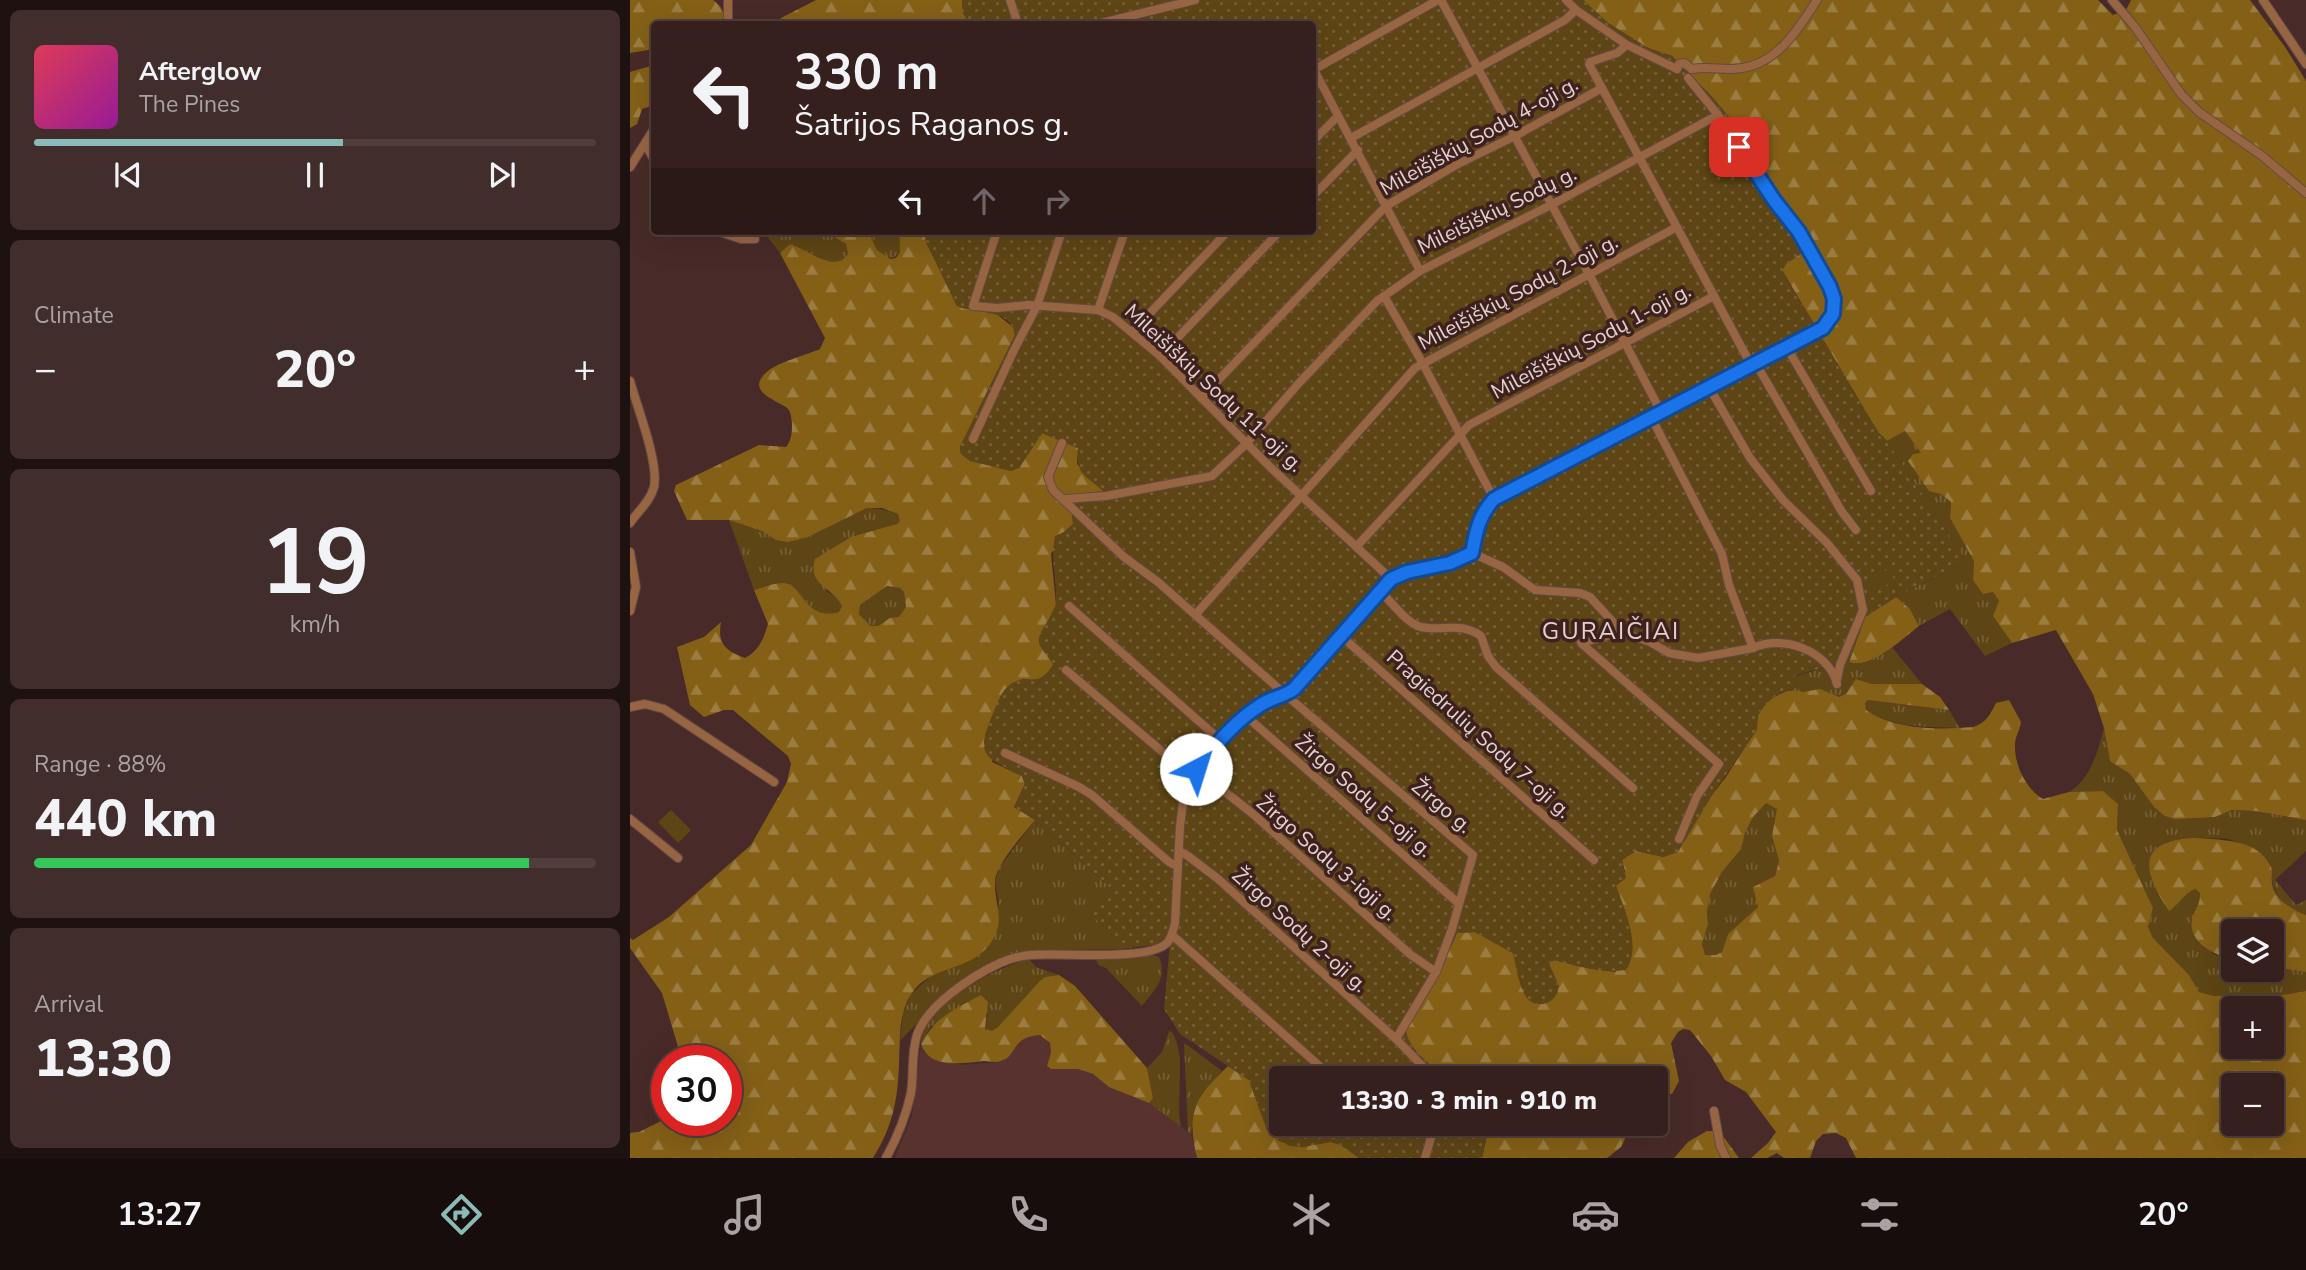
<!DOCTYPE html>
<meta charset="utf-8">
<style>
:root{--surface:#36201e;--page:#412d2b;--text:#f1f3f6;--muted:#aaa3a4;--line:#503e3c;--accent:#8bbbb9}
body{margin:0;font-family:"Nunito Sans",sans-serif;background:var(--page);color:var(--text);height:100vh;display:flex;flex-direction:column;font-size:26px;white-space:nowrap}
*{box-sizing:border-box;margin:0}
p{font-size:23px;color:var(--muted)}
.icon{flex:none;width:38px;height:38px;fill:none;stroke:currentColor;stroke-width:2;stroke-linecap:round;stroke-linejoin:round}
.map{position:relative;flex:1;overflow:hidden}
.drawer{display:flex;flex-direction:column;gap:10px;padding:10px;background:#1e1210;width:630px}
.drawer>*{flex:none}
.top-card{position:absolute;left:21px;top:21px;width:665px;height:214px;border-radius:7px;box-shadow:0 7px 28px #0002,0 0 0 2px var(--line);background:#36201e;color:var(--text);overflow:hidden}
.controls{position:absolute;left:1591px;top:919px;display:grid;gap:14px}
.controls a{display:grid;place-items:center;width:63px;height:63px;border-radius:7px;background:var(--surface);box-shadow:0 7px 28px #0002,0 0 0 2px var(--line);font-size:35px}
.speed{position:absolute;left:21px;top:1045px;display:flex;gap:14px;font-size:35px;font-weight:700;text-align:center}
.speed>*{display:grid;place-content:center;width:91px;height:91px;border-radius:50%;background:var(--surface);box-shadow:0 7px 28px #0002,0 0 0 2px var(--line);line-height:1}
.speed .limit{border:10px solid #d22;background:#fff;color:#111}
.pin{position:absolute;display:grid;place-items:center;width:60px;height:60px;color:#fff;margin:-30px;border-radius:14px;box-shadow:0 4px 10px #0006}
.me{position:absolute;width:77px;margin:-38px;rotate:40deg;stroke-linejoin:round;filter:drop-shadow(0 0 5px #0008)}
.turn{display:flex;align-items:center;gap:24px;height:147px;padding:0 28px;font-size:32px}
.turn .icon{width:91px;height:91px;stroke-width:2.5}
.turn b{display:block;font-size:49px;line-height:60px}
.lanes{display:flex;align-items:center;height:66px;padding:0 28px;background:#0003;justify-content:center;gap:35px;direction:ltr}
.lanes .off{opacity:.35}
.big{font-size:52px;font-weight:800;line-height:1.1}
.drawer .tile{flex:1;display:flex;flex-direction:column;justify-content:center;gap:10px;min-width:0;padding:0 24px;border-radius:10px;background:var(--page)}
.drawer .dial{align-items:center;gap:0}
.dial b{font-size:91px;line-height:1}
.song{display:flex;align-items:center;gap:21px}
.cover{width:84px;height:84px;border-radius:10px;background:linear-gradient(135deg,hsl(350 70% 55%),hsl(300 70% 35%))}
.played{height:7px;border-radius:4px;background:linear-gradient(90deg,var(--accent) 55%,var(--line) 55%)}
.keys{display:flex;justify-content:space-around;direction:ltr}
.heat{display:flex;justify-content:space-between;align-items:center;font-size:38px;direction:ltr}
.charge{height:10px;border-radius:5px;background:linear-gradient(90deg,#34c759 88%,var(--line) 0)}
.trip{position:absolute;left:639px;top:1066px;width:399px;height:70px;border-radius:7px;background:var(--surface);box-shadow:0 7px 28px #0002,0 0 0 2px var(--line);font-weight:800;line-height:70px;text-align:center}
.menu{display:flex;height:112px;justify-content:space-around;align-items:center;background:#160d0c;color:var(--muted)}
.menu .icon{width:49px;height:49px}
.menu .selected{color:var(--accent)}
.menu b{font-size:32px;color:var(--text)}
main{display:flex;flex:1;min-height:0}
.map>svg:first-child{display:block}
.built{fill:#57322f}
.grass{fill:url(#grass-tufts)}
.forest{fill:url(#forest-firs);fill-rule:evenodd}
.garden{fill:url(#garden-dots)}
.pitch{fill:#5e4515}
.lines{fill:none;stroke-linecap:round;stroke-linejoin:round}
.minor-casing{stroke:#644946;stroke-width:10}
.minor{stroke:#986543;stroke-width:8}
.route-casing{stroke:#114b97;stroke-width:18}
.route{stroke:#1a73e8;stroke-width:12}
.labels{text-anchor:middle;dominant-baseline:central;stroke-width:7;stroke-linejoin:round;paint-order:stroke}
.street-label{font-size:21px;fill:#e4d1ce;stroke:#3d211e}
.quarter-label{font-size:24px;letter-spacing:2px;fill:#e4d1ce;stroke:#3d211e}
</style>
<main>
<section class="drawer">
<div class="tile">
<div class="song"><i class="cover"></i><div><b>Afterglow</b><p>The Pines</p></div></div>
<div class="played"></div>
<div class="keys"><svg class="icon" aria-label="previous" viewBox="0 0 24 24"><path d="M18 5L8 12l10 7zM5 5v14"/></svg><svg class="icon" aria-label="pause" viewBox="0 0 24 24"><path d="M8 5v14M16 5v14"/></svg><svg class="icon" aria-label="next" viewBox="0 0 24 24"><path d="M6 5l10 7-10 7zM19 5v14"/></svg></div>
</div>
<div class="tile"><p>Climate</p>
<div class="heat"><a>−</a><b class="big">20°</b><a>+</a></div>
</div>
<div class="tile dial"><b>19</b><p>km/h</p></div>
<div class="tile"><p>Range · 88%</p><b class="big">440 km</b><div class="charge"></div></div>
<div class="tile"><p>Arrival</p><b class="big">13:30</b></div>
</section>
<div class="map">
<svg width="1676" height="1158" viewBox="0 0 1676 1158">
<defs>
<pattern id="grass-tufts" width="24" height="20" patternUnits="userSpaceOnUse" patternTransform="scale(1.75)"><rect width="24" height="20" fill="#5e4515"/><path d="M3 7l-1-3M5 7V3M7 7l1-3M15 17l-1-3M17 17v-4M19 17l1-3" fill="none" stroke="#755f36"/></pattern>
<pattern id="forest-firs" width="22" height="20" patternUnits="userSpaceOnUse" patternTransform="scale(1.75)"><rect width="22" height="20" fill="#846017"/><path d="M5 1l3.5 6h-7zM16 11l3.5 6h-7z" fill="#9b7d42"/></pattern>
<pattern id="garden-dots" width="8" height="8" patternUnits="userSpaceOnUse" patternTransform="scale(1.75)"><rect width="8" height="8" fill="#5e4515"/><path d="M2 2h.1M6 6h.1" fill="none" stroke="#755f36" stroke-width="1.8" stroke-linecap="round"/></pattern>
</defs>
<rect width="100%" height="100%" fill="#482b28"/>
<path class="built" d="M410 1035 420 1043 421 1052 417 1066 422 1069H448L463 1074 479 1087 519 1103 561 1134 567 1158H265L282 1116 291 1044 294 1052 331 1065 370 1062 378 1057 388 1042 398 1036Z"/>
<g class="grass">
<path d="M133 231H194L216 244 218 254C205 274 177 249 160 244L150 253Z"/>
<path d="M238 231H269L270 252C255 270 243 244 238 231Z"/>
<path d="M1275 431 1292 454 1311 494 1321 502 1320 518 1344 561 1343 580 1363 592 1369 601 1364 616 1382 643 1355 656 1320 609 1289 626 1280 609 1266 597 1336 561 1257 441Z"/>
<path d="M237 508C248 508 257 510 268 514L270 521 196 591 209 599 212 606 209 612C173 622 174 582 152 583 143 584 133 588 124 590L99 520 132 531 146 540 178 537Z"/>
<path d="M257 586 270 588 274 592 276 608 269 618H260L248 626H240L229 614 230 605Z"/>
<path d="M1261 646 1292 684H1242L1227 679 1216 694 1209 697 1190 690 1173 692 1166 690 1165 676 1219 662C1235 667 1248 656 1261 646Z"/>
<path d="M1238 700 1319 710 1330 728C1298 727 1263 728 1236 710L1235 703Z"/>
<path d="M1474 728 1480 761 1500 774 1524 807 1585 817 1602 810 1625 811 1676 820V851L1645 880 1666 905 1676 900V915C1651 905 1642 894 1641 868 1631 861 1612 843 1601 840 1592 837 1578 839 1569 839 1508 836 1511 870 1539 910 1550 904 1553 894 1564 889L1570 893V900L1562 922 1583 954 1603 960V970H1642V967L1676 972V991L1629 999 1613 995 1584 996 1569 992 1559 975 1523 938 1518 927 1523 908 1487 830 1488 804 1473 791 1439 792C1461 779 1468 751 1474 728Z"/>
<path d="M1136 802 1148 809 1142 836 1149 861 1145 876 1137 882 1127 884 1128 907 1098 934 1092 952 1086 955H1075L1072 944 1078 924 1077 912 1080 894 1092 872 1111 849 1115 833 1123 817Z"/>
<path d="M405 820 481 888 460 913 490 942V949L401 951 371 959 312 997 270 1041 273 1014 281 994 303 974 333 963 369 905 365 881 369 868Z"/>
<path d="M519 954 529 957C538 979 524 990 512 1006L476 968 468 965 466 959 499 958Z"/>
<path d="M399 959 406 967 429 975 415 977 368 1027 361 1032 355 1029 358 1013 301 1026 291 1044C292 1039 292 1033 294 1028 305 1000 371 965 399 959Z"/>
<path d="M539 1031 542 1032C557 1055 545 1099 551 1127L519 1103 523 1098 517 1068 532 1052Z"/>
<path d="M554 1044H556L592 1071C574 1088 565 1109 561 1134L558 1132Z"/>
</g>
<g class="forest">
<path d="M0 0H83C92 6 96 14 92 24H24V49L0 53Z"/>
<path d="M186 0H332L333 13 340 24H148L151 18Z"/>
<path d="M953 0H1468L1483 15 1496 10 1501 0H1620L1655 47 1676 81V820L1625 811 1602 810 1585 817 1545 819 1535 816 1524 807 1500 774 1480 761 1474 728 1463 694 1426 630 1382 643 1363 616 1369 601 1363 592 1353 594 1343 580 1344 561 1320 518 1321 502 1311 494 1299 491 1278 461 1283 454 1291 453 1275 431 1257 441 1248 432 1152 270 1155 264 1180 246 1098 116 1083 98 1042 56 1018 48 978 23Z"/>
<path d="M24 65V105L12 109 7 124 0 128V72Z"/>
<path d="M194 231H238L247 250 260 259 266 258 270 252 269 231H294L296 242 327 306 364 312 384 328 385 335 330 447 331 454 389 468 412 433 448 448 447 464 474 491 442 512 443 525 434 532 421 554 426 605 409 639 410 646 420 657 423 665 418 673 410 679 403 680 393 679 381 684 371 696 362 762 392 776 395 784 384 807 405 820C394 834 365 865 365 882 364 905 377 921 360 944 334 978 287 960 273 1014 269 1029 270 1046 269 1062 268 1099 263 1126 243 1158H0V1133L9 1132 37 1118V1120H96V1060H52L32 993 0 948V938L3 940 39 917 121 845 157 782 161 764 158 756 103 710H94L74 717 60 705 47 647 74 637 91 622C87 644 96 651 115 658 129 651 134 638 138 624L124 590C133 588 143 583 152 583 174 582 173 622 209 612L212 606C203 587 177 586 185 559L221 537 267 524 270 521 268 514 252 508H237L178 537 158 542 146 540 132 531 99 520H57L44 491 46 485 129 445 156 447C161 441 162 434 162 426 162 422 161 414 159 410 153 401 111 393 138 371 149 362 176 355 190 349L195 338 150 253 160 244C177 249 205 274 218 254L216 244ZM257 586 270 588 274 592 276 607 269 617 260 618 248 626H240L229 614 230 605Z"/>
<path d="M1266 597 1280 609 1289 626C1272 639 1240 670 1219 662L1235 617Z"/>
<path d="M1226 679 1242 684H1292L1310 697 1319 710 1238 700 1235 703 1236 710C1265 730 1309 730 1343 727 1356 723 1360 715 1366 703L1379 700 1391 722C1390 730 1385 737 1385 744 1384 765 1396 789 1413 799L1439 792 1473 791 1488 804 1487 830 1523 908 1518 927 1523 938 1559 975 1569 992 1584 996 1613 995 1629 999 1676 991V1158H1226L1216 1138 1206 1133 1193 1134 1186 1141 1180 1158H1154L1147 1153 1137 1158H1121L1138 1143 1146 1132 1116 1092 1095 1080 1081 1056 1060 1030 1053 1029 1048 1032 1041 1043 1049 1081 1042 1094H1026V1078H815C801 1065 776 1048 775 1028L804 984 827 933 845 932 883 953 894 992 929 987 919 964 924 960 958 968 985 972 1002 941 986 886 995 871 992 860 1006 851 1034 857 1096 777 1126 730 1128 715 1138 700 1157 691 1166 690 1173 692 1190 689 1209 697 1216 694ZM1136 803 1147 809 1142 836 1149 861 1145 876 1123 887 1128 907 1098 934 1092 952 1086 955H1075L1072 944 1078 924 1077 912 1080 894 1092 872 1111 849 1115 833 1123 817ZM1603 1008H1642V1046H1603ZM1603 1085H1642V1124H1603Z"/>
<path d="M1563 838C1590 840 1628 838 1641 867 1643 872 1641 878 1642 883 1644 899 1662 910 1676 915V972L1642 967V931H1603V960C1585 955 1558 943 1562 920 1564 910 1571 904 1570 893L1565 889C1553 894 1550 904 1539 911 1513 873 1505 841 1563 838Z"/>
<path d="M429 975 445 986 517 1068 523 1098 519 1103 479 1087 463 1074 448 1069H421L417 1066 421 1052 420 1043 410 1035C380 1037 388 1056 371 1061 366 1063 359 1061 354 1061 333 1063 300 1070 291 1044 306 1016 324 1010 351 995L358 1002 355 1029 362 1031 368 1027 410 981 415 977Z"/>
<path d="M598 1066 619 1080 637 1130 687 1144 701 1142 711 1145 729 1158H567C556 1113 565 1097 598 1066Z"/>
<path d="M855 1124H1002L991 1147 977 1158H852L858 1131Z"/>
<path d="M1077 1131 1090 1132 1109 1158H1044L1058 1142Z"/>
</g>
<path class="garden" d="M332 0H953L978 23 1018 48 1042 56 1083 98 1098 116 1181 247 1156 264 1152 271 1248 432 1257 441 1336 561 1266 597 1235 617 1219 662 1165 675 1166 690 1156 691 1145 696 1131 709 1128 715 1127 730 1084 792 1048 852 1034 857 1006 851 992 860 996 878 986 886C995 910 1012 947 996 970 972 974 947 966 924 960L919 964C922 971 927 979 928 986 930 999 912 1010 900 1001 889 992 886 966 883 953L845 932 827 933 804 984 776 1028C776 1048 801 1065 815 1078H651V1124H855L858 1131 852 1158H729L711 1145 701 1142 673 1147 660 1146 647 1140 637 1130 619 1080 550 1034 534 1009 540 943 490 949V942L459 913 481 888 405 820 384 807 395 785 392 776C352 756 345 755 364 711 368 701 372 690 381 684 398 672 407 690 423 665 420 657 410 650 409 642 408 629 425 616 426 602 427 578 420 560 425 536L434 532 443 524 442 512 427 497 473 491C454 474 446 475 448 448L412 433 389 468 381 471 340 461 331 454 330 447 385 335C381 307 345 315 327 306L296 242 294 231H682V24H340L333 13Z"/>
<g class="pitch">
<path d="M1258 569 1265 580 1239 596 1235 584Z"/>
<path d="M41 810 61 830 48 843 28 822Z"/>
</g>
<g class="lines">
<g class="minor-casing">
<g id="minor">
<path d="M380 0 388 24"/>
<path d="M811 0 959 274 1031 412"/>
<path d="M936 0 946 10 997 45 1047 69"/>
<path d="M1482 0 1505 27 1551 94 1569 112 1631 155 1676 193"/>
<path d="M1633 0 1676 64"/>
<path d="M95 24 98 19V0"/>
<path d="M467 24 565 0"/>
<path d="M682 66 790 271 921 205 1088 115"/>
<path d="M685 69 808 0"/>
<path d="M1047 69 1049 64 1054 63 1062 69"/>
<path d="M1062 69C1079 66 1095 71 1112 68 1148 63 1169 28 1187 0"/>
<path d="M721 138 935 20 946 10"/>
<path d="M682 142 708 116"/>
<path d="M16 145 24 160"/>
<path d="M0 167 24 129"/>
<path d="M682 197 728 150"/>
<path d="M87 231 111 239H125"/>
<path d="M367 231 343 306 367 308 398 305 468 310 483 317 530 356 640 467 761 579"/>
<path d="M754 296 792 362 864 499"/>
<path d="M1084 296 1121 365"/>
<path d="M468 310 495 231"/>
<path d="M502 332 598 231"/>
<path d="M1156 346 1241 491"/>
<path d="M530 356 650 231"/>
<path d="M1125 362 1212 512 1226 530"/>
<path d="M0 381C7 407 29 462 24 487 20 502 8 511 0 523"/>
<path d="M1079 387 1120 458 1153 500 1197 543 1227 580 1233 610 1210 665 1207 680"/>
<path d="M571 398 756 206 828 164 885 136 972 88"/>
<path d="M1021 417 1092 554 1099 585 1123 648"/>
<path d="M343 439 384 350 407 306 432 231"/>
<path d="M432 443 418 477 423 490 494 557 528 582 656 695 843 855 822 929 806 972 766 1039 804 1078"/>
<path d="M435 499 476 496 582 476 616 444 669 383 747 301 790 271"/>
<path d="M727 546 839 425 1084 296 959 64 960 62 987 53 997 45"/>
<path d="M0 552 6 587 0 611"/>
<path d="M842 553 873 567 905 590 950 593 960 597 992 632 1020 642 1039 653 1068 658 1123 648C1153 634 1199 651 1207 684"/>
<path d="M749 590C761 601 776 623 791 627 813 632 829 621 851 636L858 656 866 667 1003 788"/>
<path d="M439 606 590 740"/>
<path d="M566 614 785 368 1047 227"/>
<path d="M992 632 951 643 1089 764 1067 796 1049 839"/>
<path d="M710 635 964 860"/>
<path d="M436 670 561 776"/>
<path d="M0 707 15 704 34 709 144 782"/>
<path d="M616 716 828 903"/>
<path d="M375 753 449 787 462 795 539 862 547 866"/>
<path d="M566 769 623 814 781 955 806 972"/>
<path d="M0 819 48 858"/>
<path d="M549 851 558 856 587 878 766 1039"/>
<path d="M542 935 703 1078"/>
<path d="M1084 1111 1090 1145 1096 1158"/>
<path d="M256 1158C267 1138 276 1116 281 1093 284 1074 281 1054 287 1035 297 1005 342 976 370 963 379 959 390 956 400 955 429 952 518 962 537 943 542 938 543 930 545 923L550 826 553 803 561 776 590 740 616 716 630 705 656 695 664 689 761 579 777 572 820 563 842 553C846 532 849 515 864 499L1193 328 1204 314V299L1200 287 1169 232 1144 199 1088 115 1058 78"/>
<path d="M795 1158 805 1124"/>
</g>
</g>
<use href="#minor" class="minor"/>
</g>
<g class="lines">
<g class="route-casing">
<path id="route" d="M566 769C585 746 604 722 629 706 640 698 653 697 664 689L761 579 777 572 820 563 842 553C846 532 849 515 864 499L1193 328 1203 314 1204 299 1200 287 1169 232 1144 200 1109 147"/>
</g>
<use href="#route" class="route"/>
</g>
<g class="labels">
<g class="street-label">
<text transform="translate(849 136) rotate(-29)">Mileišiškių Sodų 4-oji g.</text>
<text transform="translate(867 210) rotate(-26)">Mileišiškių Sodų g.</text>
<text transform="translate(888 292) rotate(-28)">Mileišiškių Sodų 2-oji g.</text>
<text transform="translate(961 341) rotate(-28)">Mileišiškių Sodų 1-oji g.</text>
<text transform="translate(584 388) rotate(43)">Mileišiškių Sodų 11-oji g.</text>
<text transform="translate(849 734) rotate(42)">Pragiedrulių Sodų 7-oji g.</text>
<text transform="translate(734 796) rotate(41)">Žirgo Sodų 5-oji g.</text>
<text transform="translate(812 806) rotate(40)">Žirgo g.</text>
<text transform="translate(697 858) rotate(41)">Žirgo Sodų 3-ioji g.</text>
<text transform="translate(670 930) rotate(42)">Žirgo Sodų 2-oji g.</text>
</g>
<g class="quarter-label">
<text x="981" y="631">GURAIČIAI</text>
</g>
</g>
</svg>
<div class="controls">
<a><svg class="icon" aria-label="layers" viewBox="0 0 24 24"><path d="M12 4l9 5-9 5-9-5zM3 14l9 5 9-5"/></svg></a>
<a>+</a>
<a>−</a>
</div>
<div class="speed"><div class="limit">30</div></div>
<div class="pin" style="left:1109px;top:147px;background:#d93025"><svg class="icon" aria-label="arrive" viewBox="0 0 24 24"><path d="M6 21V4h12l-3 4 3 4H6"/></svg></div>
<svg class="me" style="left:566px;top:769px" viewBox="-20 -20 40 40"><circle r="19" fill="#fff"/><path d="M0-13L10 11 0 6-10 11z" fill="#1a73e8"/></svg>
<div class="trip">13:30 · 3 min · 910 m</div>
<div class="top-card">
<div class="turn"><svg class="icon" aria-label="left" viewBox="0 0 24 24"><path d="M17 20v-9H6M10 6l-5 5 5 5"/></svg><div><b>330 m</b>Šatrijos Raganos g.</div></div>
<div class="lanes"><svg class="icon" aria-label="left" viewBox="0 0 24 24"><path d="M17 20v-9H6M10 6l-5 5 5 5"/></svg><svg class="icon off" aria-label="ahead" viewBox="0 0 24 24"><path d="M12 20V5M6 11l6-6 6 6"/></svg><svg class="icon off" aria-label="right" viewBox="0 0 24 24"><path d="M7 20v-9h11M14 6l5 5-5 5"/></svg></div>
</div>
</div>
</main>
<nav class="menu">
<b>13:27</b>
<svg class="icon selected" aria-label="directions" viewBox="0 0 24 24"><path d="M12 3l9 9-9 9-9-9zM9 14v-3h6M13 9l2 2-2 2"/></svg>
<svg class="icon" aria-label="music" viewBox="0 0 24 24"><path d="M9 18V5l10-2v13"/><circle cx="6" cy="18" r="3"/><circle cx="16" cy="16" r="3"/></svg>
<svg class="icon" aria-label="phone" viewBox="0 0 24 24"><path d="M5 4h4l2 5-3 2q2 4 5 5l2-3 5 2v4C11 20 4 13 5 4z"/></svg>
<svg class="icon" aria-label="climate" viewBox="0 0 24 24"><path d="M12 3v18M4 7l16 10M4 17L20 7"/></svg>
<svg class="icon" aria-label="car" viewBox="0 0 24 24"><path d="M5 17H2v-5l4-1 3-4h7l3 4 3 1v5h-3M9 17h6M6 11h13"/><circle cx="7" cy="17" r="2"/><circle cx="17" cy="17" r="2"/></svg>
<svg class="icon" aria-label="filters" viewBox="0 0 24 24"><path d="M4 7h16M4 17h16"/><circle cx="9" cy="7" r="2"/><circle cx="15" cy="17" r="2"/></svg>
<b>20°</b>
</nav>
